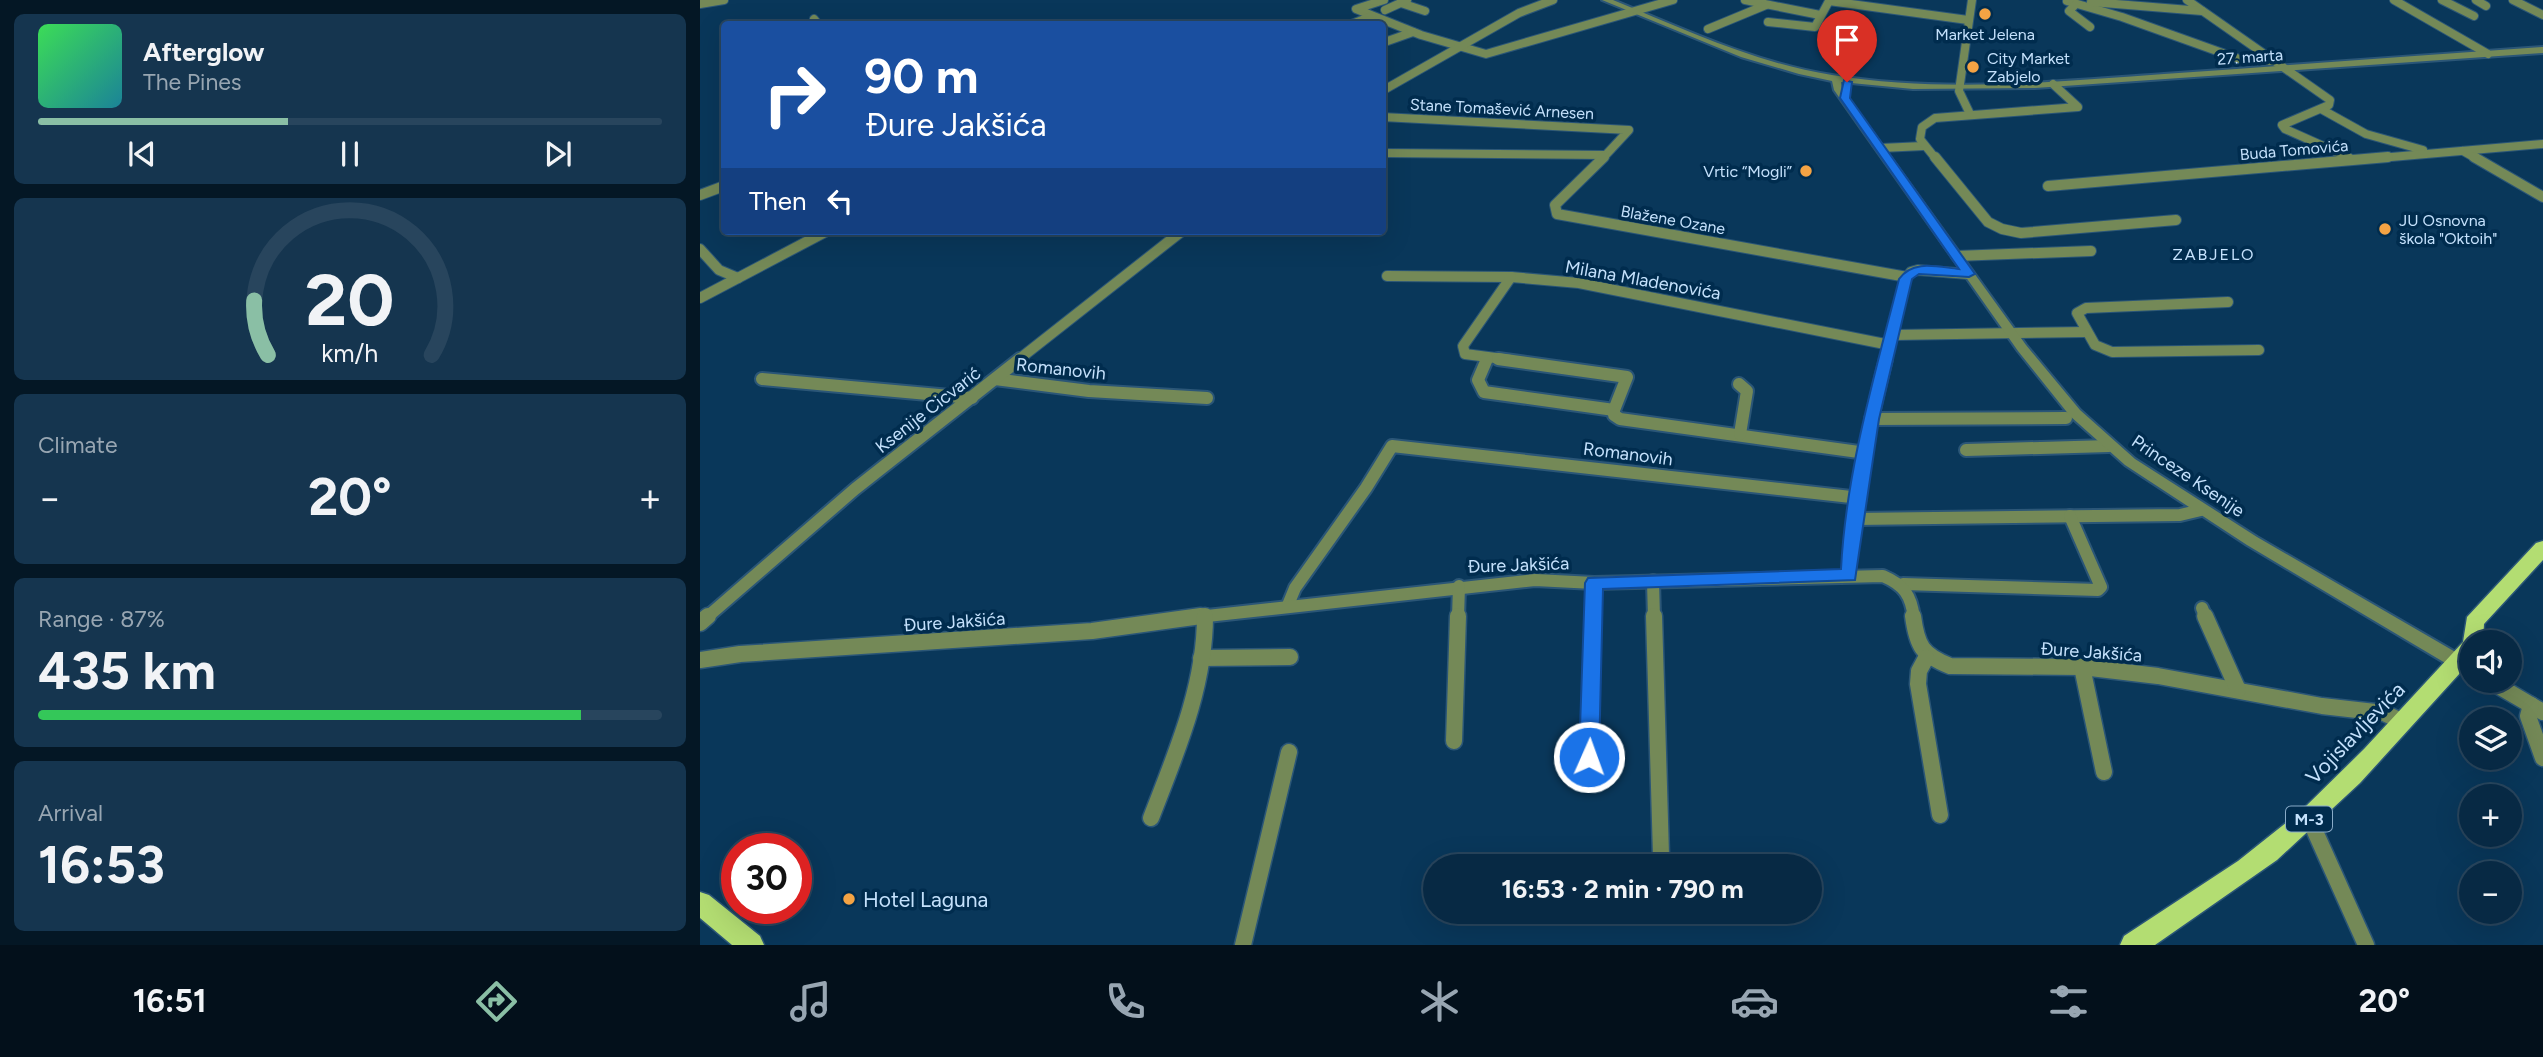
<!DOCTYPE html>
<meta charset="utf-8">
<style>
:root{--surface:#072944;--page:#15354f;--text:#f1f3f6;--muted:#98a6b2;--line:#28455d;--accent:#8abfa5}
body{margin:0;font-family:Figtree,sans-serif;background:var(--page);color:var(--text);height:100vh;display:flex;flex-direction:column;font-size:26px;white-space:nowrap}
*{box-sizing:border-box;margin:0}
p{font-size:23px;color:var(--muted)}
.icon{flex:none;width:38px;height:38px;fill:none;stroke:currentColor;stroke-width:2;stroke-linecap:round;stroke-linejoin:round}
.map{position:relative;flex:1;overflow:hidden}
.drawer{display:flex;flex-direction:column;gap:14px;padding:14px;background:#041725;width:700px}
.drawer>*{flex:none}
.banner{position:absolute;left:21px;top:21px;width:665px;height:214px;border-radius:7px;box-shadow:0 7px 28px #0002,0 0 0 2px var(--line);background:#1a4fa0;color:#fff;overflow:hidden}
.buttons{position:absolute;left:1759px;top:630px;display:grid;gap:14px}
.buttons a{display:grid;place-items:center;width:63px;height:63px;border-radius:50%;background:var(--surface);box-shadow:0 7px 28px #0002,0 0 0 2px var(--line);font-size:35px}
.speed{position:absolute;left:21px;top:833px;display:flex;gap:14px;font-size:35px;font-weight:700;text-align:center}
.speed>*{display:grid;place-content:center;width:91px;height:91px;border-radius:50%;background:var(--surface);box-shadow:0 7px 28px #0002,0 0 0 2px var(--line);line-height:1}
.speed .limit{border:10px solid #d22;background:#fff;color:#111}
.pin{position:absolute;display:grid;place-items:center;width:60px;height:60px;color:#fff;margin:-72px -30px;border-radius:50% 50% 50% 0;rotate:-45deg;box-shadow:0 0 7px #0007}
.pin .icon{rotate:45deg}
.me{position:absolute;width:77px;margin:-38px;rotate:2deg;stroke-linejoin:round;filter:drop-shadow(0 0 5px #0008)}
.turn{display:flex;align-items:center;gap:24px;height:147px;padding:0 28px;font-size:32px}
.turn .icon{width:91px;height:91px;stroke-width:2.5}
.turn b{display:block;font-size:49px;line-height:60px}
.then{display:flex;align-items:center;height:66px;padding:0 28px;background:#0003;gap:14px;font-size:26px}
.big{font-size:52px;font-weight:700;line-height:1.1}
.drawer .card{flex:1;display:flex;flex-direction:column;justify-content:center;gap:10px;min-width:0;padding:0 24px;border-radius:10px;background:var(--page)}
.drawer .dial{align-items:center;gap:0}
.dial svg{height:182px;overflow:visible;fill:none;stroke:var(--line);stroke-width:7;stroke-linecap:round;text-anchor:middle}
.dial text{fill:var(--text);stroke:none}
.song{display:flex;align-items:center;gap:21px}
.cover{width:84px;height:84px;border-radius:10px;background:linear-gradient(135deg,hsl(130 70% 55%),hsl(190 70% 35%))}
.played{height:7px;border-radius:4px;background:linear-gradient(90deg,var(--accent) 40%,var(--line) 40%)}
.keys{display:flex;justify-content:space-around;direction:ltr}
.heat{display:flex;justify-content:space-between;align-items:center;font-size:38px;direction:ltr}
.charge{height:10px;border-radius:5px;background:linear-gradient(90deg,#34c759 87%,var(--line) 0)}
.trip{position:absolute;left:723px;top:854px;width:399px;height:70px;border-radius:35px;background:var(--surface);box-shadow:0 7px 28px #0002,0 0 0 2px var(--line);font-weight:700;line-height:70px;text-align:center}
.dock{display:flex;height:112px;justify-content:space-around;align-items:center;background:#03101b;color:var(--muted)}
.dock .icon{width:49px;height:49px}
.dock .on{color:var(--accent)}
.dock b{font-size:32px;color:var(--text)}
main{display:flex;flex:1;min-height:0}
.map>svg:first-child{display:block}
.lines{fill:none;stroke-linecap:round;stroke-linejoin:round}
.minor-far3-casing{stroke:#2b5677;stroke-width:10}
.minor-far2-casing{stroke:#2b5677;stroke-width:12}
.minor-far1-casing{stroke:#2b5677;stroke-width:16}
.minor-casing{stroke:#2b5677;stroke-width:19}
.tertiary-casing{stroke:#2b5677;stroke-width:4}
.primary-casing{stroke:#2b5677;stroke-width:3}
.minor-far3{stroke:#748957;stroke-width:8}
.minor-far2{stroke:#748957;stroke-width:10}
.minor-far1{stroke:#748957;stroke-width:12}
.minor{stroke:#748957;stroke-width:16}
.tertiary{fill:#748957;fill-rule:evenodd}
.primary{fill:#b3dd72;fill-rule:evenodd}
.route{fill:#1a73e8;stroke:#114b97;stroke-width:2}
.poi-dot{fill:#f4a344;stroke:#002c4e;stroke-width:2.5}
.labels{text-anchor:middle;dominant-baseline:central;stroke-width:7;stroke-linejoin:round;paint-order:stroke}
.far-poi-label{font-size:16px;fill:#c4e1fc;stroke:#002c4e;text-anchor:start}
.far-street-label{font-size:16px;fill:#c4e1fc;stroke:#002c4e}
.far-neighbourhood-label{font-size:16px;letter-spacing:2px;fill:#c4e1fc;stroke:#002c4e}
.shield{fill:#002c4e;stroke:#89abc8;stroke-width:2}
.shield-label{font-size:16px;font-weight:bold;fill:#c4e1fc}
.street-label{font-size:18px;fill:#c4e1fc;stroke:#002c4e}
.near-street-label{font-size:21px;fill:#c4e1fc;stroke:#002c4e}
.near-poi-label{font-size:21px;fill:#c4e1fc;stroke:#002c4e;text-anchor:start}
</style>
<main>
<section class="drawer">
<div class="card">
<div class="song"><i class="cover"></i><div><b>Afterglow</b><p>The Pines</p></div></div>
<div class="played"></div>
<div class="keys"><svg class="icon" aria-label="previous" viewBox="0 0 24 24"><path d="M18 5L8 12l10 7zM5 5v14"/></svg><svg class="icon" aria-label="pause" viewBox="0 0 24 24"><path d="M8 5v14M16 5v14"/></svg><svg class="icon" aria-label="next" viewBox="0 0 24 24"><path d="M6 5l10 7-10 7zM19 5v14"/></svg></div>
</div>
<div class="card dial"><svg viewBox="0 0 100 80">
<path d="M14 69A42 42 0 1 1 86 69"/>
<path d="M14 69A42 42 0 0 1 8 45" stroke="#8abfa5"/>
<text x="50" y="56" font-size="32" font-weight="700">20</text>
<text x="50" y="72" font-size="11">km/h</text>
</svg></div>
<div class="card"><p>Climate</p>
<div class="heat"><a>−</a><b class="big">20°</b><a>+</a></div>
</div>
<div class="card"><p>Range · 87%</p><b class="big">435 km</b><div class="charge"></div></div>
<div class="card"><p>Arrival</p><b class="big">16:53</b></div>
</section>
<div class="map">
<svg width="1843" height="945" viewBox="0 0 1843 945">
<rect width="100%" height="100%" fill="#09375a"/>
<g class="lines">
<g class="minor-far3-casing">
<g id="minor-far3">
<path d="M684 0 656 9 721 35 786 54 973 0"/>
<path d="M1045 0 1120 15"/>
<path d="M1487 0 1630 100 1629 105 1582 125 1585 129 1650 158"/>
<path d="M1694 0 1788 54"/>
<path d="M1742 0 1774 16"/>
<path d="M1776 0 1786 6"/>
<path d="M1813 0 1843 15"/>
<path d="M1367 1 1422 17 1542 60 1573 61"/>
<path d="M1391 2 1502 11"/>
<path d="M701 3 725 11"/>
<path d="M0 4 24 0"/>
<path d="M1376 4 1369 11 1390 27"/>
<path d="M685 10 707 0"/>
<path d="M114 19 118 24"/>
<path d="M1068 22 1115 27 1129 1 1268 20"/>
<path d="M652 24 672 16"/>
<path d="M1008 29 1066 5"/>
<path d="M682 43 713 32"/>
<path d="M682 91 819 13 853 0"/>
<path d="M1621 109 1666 134 1723 150"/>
<path d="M1270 114 1259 91 1272 0"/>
<path d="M682 117 929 130 902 159"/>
<path d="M1181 148 1224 146"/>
<path d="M1763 151 1777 159"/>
<path d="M682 153 905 155"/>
<path d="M1236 159 1220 139 1222 127 1235 118 1378 107 1353 84"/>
<path d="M1668 159 1843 144"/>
</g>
</g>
<g class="minor-far2-casing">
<g id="minor-far2">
<path d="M904 157 855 205 857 214 1207 277"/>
<path d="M1235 157 1288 222 1302 229 1321 233 1476 220"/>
<path d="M1774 157 1843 197"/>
<path d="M1348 186 1688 157"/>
<path d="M0 195 24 186"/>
<path d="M0 249 19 270 38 278"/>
<path d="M1256 256 1391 251"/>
<path d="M687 276 811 277 879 283 1190 345"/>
<path d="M0 298 127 231"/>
<path d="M1528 302 1386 308 1377 313 1395 345 1412 352 1559 350"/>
<path d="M1193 335 1386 332"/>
<path d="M318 360 482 231"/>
<path d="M786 360 787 358"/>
<path d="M811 360 765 354 763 346 811 277"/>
<path d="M1186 360 1206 279 1211 272 1218 270 1269 274"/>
</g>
</g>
<g class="minor-far1-casing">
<g id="minor-far1">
<path d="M787 359 778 380 784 392 914 410"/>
<path d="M798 359 927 377 914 410V415L920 419 1166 453"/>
<path d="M62 379 272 398"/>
<path d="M295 379 389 391 507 398"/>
<path d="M1039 384 1047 391 1040 434"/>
<path d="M1171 419 1366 418"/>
<path d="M1266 450 1409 446"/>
<path d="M1155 519 1480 515 1501 510"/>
<path d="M1149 575C1153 502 1168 429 1186 359"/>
<path d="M953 581 954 618"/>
<path d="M1203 584 1398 590 1401 587 1370 516"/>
<path d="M588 605 595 588 666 488 692 446 1160 498"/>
<path d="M1502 608 1506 618"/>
<path d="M6 618 155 489 320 359"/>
<path d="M489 618 835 580 894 583 1183 576C1204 585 1211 595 1214 618"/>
<path d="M505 618V615"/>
<path d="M758 618 759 586"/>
<path d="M893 618 894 583"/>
</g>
</g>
<g class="minor-casing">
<g id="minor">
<path d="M954 616 961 855"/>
<path d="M1213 616C1217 646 1222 655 1250 666L1382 667 1458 676 1622 706 1684 713 1703 722"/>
<path d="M1505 616 1538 690"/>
<path d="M0 623 8 616"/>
<path d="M501 658 590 657"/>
<path d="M1226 658 1219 671 1218 684 1240 815"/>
<path d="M0 660 40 654 392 631 501 616"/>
<path d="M1758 662 1771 670"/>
<path d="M1382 667 1404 772"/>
<path d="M1790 681 1843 712"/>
<path d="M1831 705 1828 716 1843 758"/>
<path d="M754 741 758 616"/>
<path d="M888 782 893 616"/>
<path d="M451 818C476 753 505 687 505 616"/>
<path d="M1609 818 1666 945"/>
<path d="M543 945 589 752"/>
</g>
</g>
<g class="tertiary-casing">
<path id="tertiary" d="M902 0H913C984 29 1055 63 1132 75 1242 93 1353 82 1464 74 1590 65 1717 56 1843 47V53L1335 88 1213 89 1141 82 1142 90 1326 345 1380 410 1435 459 1557 537 1764 657 1766 662 1764 667 1758 668 1752 667 1547 545 1425 465 1370 416 1318 351 1134 90 1132 81 1099 74 1041 57Z"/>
</g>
<g class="primary-casing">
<g id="primary">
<path d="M1843 541V560L1784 624 1783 642H1771V661L1660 783 1577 860 1455 945H1420L1424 936 1538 861 1602 810 1664 749 1763 642 1767 617 1836 543Z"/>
<path d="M0 892 9 895 60 936 64 945H32L0 918Z"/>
</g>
</g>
<use href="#minor-far3" class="minor-far3"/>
<use href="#minor-far2" class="minor-far2"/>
<use href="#minor-far1" class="minor-far1"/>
<use href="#minor" class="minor"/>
<use href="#tertiary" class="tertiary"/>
<use href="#primary" class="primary"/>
</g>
<path class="route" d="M1144 80 1152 82 1150 98 1275 274 1269 277 1219 274 1212 279 1179 419 1155 580 903 589 899 757 896 763 889 765 881 763 879 757 885 583 888 578 1141 569C1146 471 1175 374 1199 279 1213 259 1238 267 1259 269L1140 98Z"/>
<g class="poi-dot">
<circle cx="1285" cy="14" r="7"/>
<circle cx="1273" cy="67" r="7"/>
<circle cx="1106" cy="171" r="7"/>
<circle cx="1685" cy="229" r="7"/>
<circle cx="149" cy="899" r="7"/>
</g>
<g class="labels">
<g class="far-poi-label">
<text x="1285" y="34" text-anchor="middle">Market Jelena</text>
<text x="1287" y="58">City Market<tspan x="1287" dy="18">Zabjelo</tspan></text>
<text x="1092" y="171" text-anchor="end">Vrtic “Mogli”</text>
<text x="1699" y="220">JU Osnovna<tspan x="1699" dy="18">škola "Oktoih"</tspan></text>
</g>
<g class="far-street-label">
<text transform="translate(1550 57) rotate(-4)">27. marta</text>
<text transform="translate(802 109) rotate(3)">Stane Tomašević Arnesen</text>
<text transform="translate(1594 150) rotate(-5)">Buda Tomovića</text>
<text transform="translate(973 220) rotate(10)">Blažene Ozane</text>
</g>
<g class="far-neighbourhood-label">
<text x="1514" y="254">ZABJELO</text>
</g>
<rect class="shield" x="1586" y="806.5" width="46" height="25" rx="5"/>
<g class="shield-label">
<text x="1609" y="819">M-3</text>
</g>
<g class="street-label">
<text transform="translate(943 280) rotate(10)">Milana Mladenovića</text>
<text transform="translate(361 369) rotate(6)">Romanovih</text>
<text transform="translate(228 410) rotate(-38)">Ksenije Cicvarić</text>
<text transform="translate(928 454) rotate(7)">Romanovih</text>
<text transform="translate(1488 476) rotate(34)">Princeze Ksenije</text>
<text transform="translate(818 565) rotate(-2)">Đure Jakšića</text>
<text transform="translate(254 622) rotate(-4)">Đure Jakšića</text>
<text transform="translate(1391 652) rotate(4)">Đure Jakšića</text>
</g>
<g class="near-street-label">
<text transform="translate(1655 733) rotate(-46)">Vojislavljevića</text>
</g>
<g class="near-poi-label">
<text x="163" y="899">Hotel Laguna</text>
</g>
</g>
</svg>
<div class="buttons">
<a><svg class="icon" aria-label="sound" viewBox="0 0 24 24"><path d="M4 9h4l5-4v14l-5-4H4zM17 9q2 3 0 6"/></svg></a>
<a><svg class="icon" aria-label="layers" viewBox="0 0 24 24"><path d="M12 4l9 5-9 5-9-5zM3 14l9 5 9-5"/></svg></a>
<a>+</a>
<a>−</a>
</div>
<div class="speed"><div class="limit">30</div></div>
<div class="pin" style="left:1147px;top:82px;background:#d93025"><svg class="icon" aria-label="arrive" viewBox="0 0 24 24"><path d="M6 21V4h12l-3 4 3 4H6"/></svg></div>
<svg class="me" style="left:889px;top:757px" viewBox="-20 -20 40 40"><circle r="17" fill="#1a73e8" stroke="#fff" stroke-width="3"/><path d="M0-11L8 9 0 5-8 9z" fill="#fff"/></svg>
<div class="trip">16:53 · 2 min · 790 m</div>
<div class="banner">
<div class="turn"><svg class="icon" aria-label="right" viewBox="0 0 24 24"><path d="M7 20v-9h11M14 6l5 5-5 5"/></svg><div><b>90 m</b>Đure Jakšića</div></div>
<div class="then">Then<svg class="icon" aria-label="left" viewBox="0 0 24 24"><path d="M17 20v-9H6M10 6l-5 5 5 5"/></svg></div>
</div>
</div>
</main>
<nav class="dock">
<b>16:51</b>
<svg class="icon on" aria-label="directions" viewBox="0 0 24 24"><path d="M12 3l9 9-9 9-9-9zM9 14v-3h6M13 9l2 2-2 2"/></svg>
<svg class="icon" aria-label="music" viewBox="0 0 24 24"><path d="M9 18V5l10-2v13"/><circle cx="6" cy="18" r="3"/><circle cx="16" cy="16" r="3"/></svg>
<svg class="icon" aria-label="phone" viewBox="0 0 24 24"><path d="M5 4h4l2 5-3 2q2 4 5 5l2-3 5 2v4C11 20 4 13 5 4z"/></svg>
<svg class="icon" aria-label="climate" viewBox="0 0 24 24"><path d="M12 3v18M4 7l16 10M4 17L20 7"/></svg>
<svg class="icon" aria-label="car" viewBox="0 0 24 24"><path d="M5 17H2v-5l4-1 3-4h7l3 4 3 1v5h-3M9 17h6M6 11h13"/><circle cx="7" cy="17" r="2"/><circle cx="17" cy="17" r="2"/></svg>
<svg class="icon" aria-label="filters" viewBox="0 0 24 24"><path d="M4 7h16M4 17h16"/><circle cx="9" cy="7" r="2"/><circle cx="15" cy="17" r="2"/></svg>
<b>20°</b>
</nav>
